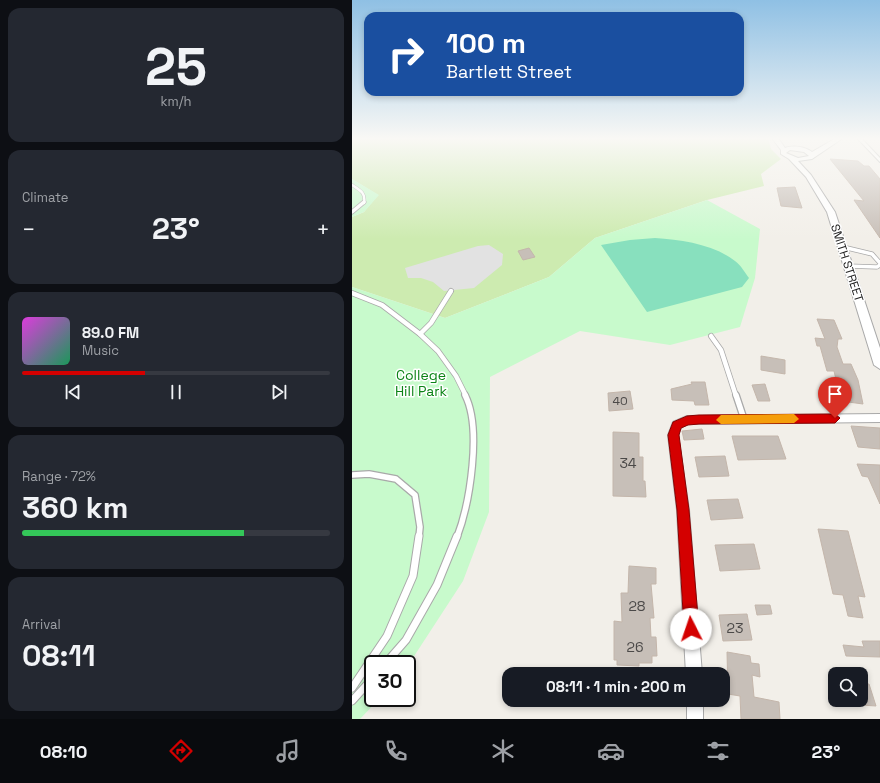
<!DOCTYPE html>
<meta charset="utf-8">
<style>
:root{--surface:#171b24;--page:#242831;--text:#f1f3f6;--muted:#9ea1a6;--line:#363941;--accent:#d40000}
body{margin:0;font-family:"Space Grotesk",sans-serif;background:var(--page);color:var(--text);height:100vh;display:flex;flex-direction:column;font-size:15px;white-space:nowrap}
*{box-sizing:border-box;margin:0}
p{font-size:13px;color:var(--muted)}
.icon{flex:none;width:22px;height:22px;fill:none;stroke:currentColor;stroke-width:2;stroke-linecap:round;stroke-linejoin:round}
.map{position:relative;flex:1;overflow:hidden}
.details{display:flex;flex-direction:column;gap:8px;padding:8px;background:#0d0f14;width:352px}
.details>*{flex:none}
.guide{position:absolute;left:12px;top:12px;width:380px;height:84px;border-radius:12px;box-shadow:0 2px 6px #0003;background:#1a4fa0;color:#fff;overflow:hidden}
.tools{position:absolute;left:476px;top:667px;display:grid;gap:8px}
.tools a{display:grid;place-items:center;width:40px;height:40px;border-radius:8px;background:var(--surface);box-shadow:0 2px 6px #0003;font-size:20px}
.speed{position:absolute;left:12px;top:655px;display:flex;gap:8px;font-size:20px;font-weight:700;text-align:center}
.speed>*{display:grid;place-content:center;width:52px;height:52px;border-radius:50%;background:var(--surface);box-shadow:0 2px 6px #0003;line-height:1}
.speed .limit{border:2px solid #111;border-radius:6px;background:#fff;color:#111}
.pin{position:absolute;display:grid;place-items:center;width:34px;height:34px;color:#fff;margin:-41px -17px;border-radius:50% 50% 50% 0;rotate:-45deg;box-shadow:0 0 4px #0007}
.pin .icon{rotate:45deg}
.me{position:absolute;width:44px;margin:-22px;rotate:356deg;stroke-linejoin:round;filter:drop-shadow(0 0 3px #0008)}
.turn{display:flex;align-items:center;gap:14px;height:84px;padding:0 16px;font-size:18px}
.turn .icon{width:52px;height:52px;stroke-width:2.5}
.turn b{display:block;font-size:28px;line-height:34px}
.big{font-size:30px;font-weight:800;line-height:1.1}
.details .card{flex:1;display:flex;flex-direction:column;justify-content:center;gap:6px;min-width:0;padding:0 14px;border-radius:12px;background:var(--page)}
.details .dial{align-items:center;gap:0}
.dial b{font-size:52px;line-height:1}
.song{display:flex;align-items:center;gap:12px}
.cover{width:48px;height:48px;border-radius:6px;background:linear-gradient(135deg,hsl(300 70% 55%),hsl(150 70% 35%))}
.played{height:4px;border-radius:2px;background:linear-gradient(90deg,var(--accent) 40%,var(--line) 40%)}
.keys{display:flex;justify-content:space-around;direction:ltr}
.heat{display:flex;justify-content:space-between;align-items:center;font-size:22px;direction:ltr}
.charge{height:6px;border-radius:3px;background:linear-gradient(90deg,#34c759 72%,var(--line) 0)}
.trip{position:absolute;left:150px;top:667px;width:228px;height:40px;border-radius:12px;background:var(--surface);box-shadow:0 2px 6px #0003;font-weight:800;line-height:40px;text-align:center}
.menu{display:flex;height:64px;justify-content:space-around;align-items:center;background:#090b0e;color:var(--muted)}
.menu .icon{width:28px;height:28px}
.menu .on{color:var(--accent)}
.menu b{font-size:18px;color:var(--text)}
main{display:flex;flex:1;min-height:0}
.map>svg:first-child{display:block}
.grass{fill:#cdebb0}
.park{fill:#c8facc}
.pitch{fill:#88e0be}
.parking{fill:#e2e2e2}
.building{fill:#c7bfb8;stroke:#c4b6ab}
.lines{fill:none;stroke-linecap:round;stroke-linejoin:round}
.service-far4-casing{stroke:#a9a9a9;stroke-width:3.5}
.service-far3-casing{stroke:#a9a9a9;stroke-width:5}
.service-far2-casing{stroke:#a9a9a9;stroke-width:6}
.service-far1-casing{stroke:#a9a9a9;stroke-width:8}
.service-casing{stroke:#a9a9a9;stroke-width:9}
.minor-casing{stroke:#a9a9a9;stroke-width:2}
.tertiary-casing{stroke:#a9a9a9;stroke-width:2}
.service-far4{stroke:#fff;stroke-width:2.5}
.service-far3{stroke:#fff;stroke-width:3.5}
.service-far2{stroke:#fff;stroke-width:4.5}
.service-far1{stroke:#fff;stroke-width:5.5}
.service{stroke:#fff;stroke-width:7}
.minor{fill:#fff;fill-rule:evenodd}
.tertiary{fill:#fff;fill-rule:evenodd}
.route{fill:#d40000;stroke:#8a0000}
.slow{fill:#f59e0b}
.labels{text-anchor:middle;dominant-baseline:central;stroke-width:3;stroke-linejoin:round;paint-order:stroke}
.far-street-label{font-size:12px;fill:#222;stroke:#fff}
.number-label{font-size:12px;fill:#4b4948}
.park-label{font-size:14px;fill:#0c8416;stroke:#fff}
.near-number-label{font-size:14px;fill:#4b4948}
</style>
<main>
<section class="details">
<div class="card dial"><b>25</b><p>km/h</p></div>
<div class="card"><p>Climate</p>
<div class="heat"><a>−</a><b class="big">23°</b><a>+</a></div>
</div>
<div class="card">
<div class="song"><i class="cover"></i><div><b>89.0 FM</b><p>Music</p></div></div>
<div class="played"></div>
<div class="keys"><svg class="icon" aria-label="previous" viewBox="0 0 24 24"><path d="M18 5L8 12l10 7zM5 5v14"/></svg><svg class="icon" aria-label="pause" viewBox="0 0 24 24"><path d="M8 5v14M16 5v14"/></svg><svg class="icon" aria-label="next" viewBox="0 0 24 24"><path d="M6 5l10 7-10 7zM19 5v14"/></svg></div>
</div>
<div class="card"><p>Range · 72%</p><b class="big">360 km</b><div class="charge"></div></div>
<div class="card"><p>Arrival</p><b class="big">08:11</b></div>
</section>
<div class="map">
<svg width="528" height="719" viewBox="0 0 528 719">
<rect width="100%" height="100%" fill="#f2efe9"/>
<path class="grass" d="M0 138H416L419 149 429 159 409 174 412 186 355 200 243 238 197 277 93 318 0 287V217L12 212 26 195 0 179Z"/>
<g class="park">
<path d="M0 179 27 195 12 212 0 217Z"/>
<path d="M355 200 408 229 403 278 388 327 318 345 228 331 138 377 137 512 111 581 55 667V664H21V698H28L8 719H0V287L93 318 197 277 243 238Z"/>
</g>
<path class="pitch" d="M303 238C330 240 361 244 383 261 389 265 393 273 397 278L390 287 295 312 249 245 278 240Z"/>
<path class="parking" d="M137 245 151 254 150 265 122 288 92 291 81 282 69 278H56L53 268 126 246Z"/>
<g class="building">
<path d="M478 159 506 161 512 166H517L528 179V238L502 200 512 201Z"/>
<path d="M443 187 450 208 429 206 425 188Z"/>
<path d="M177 248 183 257 171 260 166 251Z"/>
<path d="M465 319 482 320 490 339H486L485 347 491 364H499L506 380 511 404 489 401 482 371H475L468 346H465L463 338 473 339Z"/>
<path d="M409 356 433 360V374L409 370Z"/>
<path d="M339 382H353L357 405H343L342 401 320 400 319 389 340 384Z"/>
<path d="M413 384 418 401H406L400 385Z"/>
<path d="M278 391 281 409 257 411 256 393Z"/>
<path d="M499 426 528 428V449L506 447Z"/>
<path d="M350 429 352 439 332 440 330 431Z"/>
<path d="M261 432 287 433V457H291V481H293L294 497 261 496Z"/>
<path d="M380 436H426L434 459 386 460Z"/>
<path d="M373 456 377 476 347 477 343 457Z"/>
<path d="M505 464 528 465V504L516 477 510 476Z"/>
<path d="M386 499 391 518 359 520 355 500Z"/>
<path d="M466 529 496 531 513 597 506 596 511 618 496 616 491 595 481 594Z"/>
<path d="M402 544 408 569 368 571 363 545Z"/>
<path d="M277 566 304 568V584H299L302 618H298L299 637H304L305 656H300V663H287V666L265 665V660H262V621L270 622 269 593H276Z"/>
<path d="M403 605H418L420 614 405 615Z"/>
<path d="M395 614 400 640 371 641 367 615Z"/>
<path d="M510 641H528V657L494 656 491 645 512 647Z"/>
<path d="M375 652 398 656 399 663 407 664 408 677 400 675 402 697 427 702 428 719H389L388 696 376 694Z"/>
<path d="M509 684H517L524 706 509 705Z"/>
</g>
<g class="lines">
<g class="service-far4-casing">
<path id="service-far4" d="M0 185C8 190 14 193 12 203"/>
</g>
<g class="service-far3-casing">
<g id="service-far3">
<path d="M0 212 12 202"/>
<path d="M491 247 520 254 528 263"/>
<path d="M496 266 525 267 528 265"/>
</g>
</g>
<g class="service-far2-casing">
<g id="service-far2">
<path d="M0 293 30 305 68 334 86 351 104 376 114 396"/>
<path d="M68 334 79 323 99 291"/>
<path d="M359 336 369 350 384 396"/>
</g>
</g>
<g class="service-far1-casing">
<g id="service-far1">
<path d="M384 395 392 419"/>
<path d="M0 475 17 474 44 479 63 495 68 527 67 537"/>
<path d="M105 537C118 503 130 428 113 395"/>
</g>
</g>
<g class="service-casing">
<g id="service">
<path d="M33 664 54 640 85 585 105 536"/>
<path d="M0 688 35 636 61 576 67 536"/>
<path d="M0 701 21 678"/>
</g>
</g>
<g class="minor-casing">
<g id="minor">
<path d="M505 138H509L528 158V162Z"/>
<path d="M528 414V422L336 424 329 428 326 435 337 510 350 674H334L325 510 316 435 321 422 335 416Z"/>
<rect x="335" y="700" width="16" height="19"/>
</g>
</g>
<g class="tertiary-casing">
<path id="tertiary" d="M420 138H426L433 148C441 145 454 147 460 152L484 138H491L460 159 446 161 459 175 483 212 528 348V369L522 365 475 212 454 177 437 159 429 154V150ZM438 150 452 152 457 156 446 158 434 153Z"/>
</g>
<use href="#service-far4" class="service-far4"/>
<use href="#service-far3" class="service-far3"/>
<use href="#service-far2" class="service-far2"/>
<use href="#service-far1" class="service-far1"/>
<use href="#service" class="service"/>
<use href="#minor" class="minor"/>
<use href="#tertiary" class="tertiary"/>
</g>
<linearGradient id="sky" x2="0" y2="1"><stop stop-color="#8fc0e4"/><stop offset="0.58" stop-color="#f9f8f5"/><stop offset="1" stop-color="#f9f8f5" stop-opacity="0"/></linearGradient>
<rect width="528" height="239" fill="url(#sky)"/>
<path class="route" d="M483 414 488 418 483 423 347 424 336 425 329 428 327 435 337 510 347 629 344 634 339 636 334 634 332 629 325 510 316 435 321 422 335 416 347 415Z"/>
<path class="slow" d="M442 414 447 419 442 423 369 424 364 420 369 415Z"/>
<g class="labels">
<g class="far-street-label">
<text transform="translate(495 263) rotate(72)">SMITH STREET</text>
</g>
<g class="number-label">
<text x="268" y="401">40</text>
</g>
<g class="park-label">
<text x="69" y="375">College<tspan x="69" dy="16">Hill Park</tspan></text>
</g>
<g class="near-number-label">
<text x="276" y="463">34</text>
<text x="285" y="606">28</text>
<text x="383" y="628">23</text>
<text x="283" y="647">26</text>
</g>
</g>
</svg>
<div class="tools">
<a><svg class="icon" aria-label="search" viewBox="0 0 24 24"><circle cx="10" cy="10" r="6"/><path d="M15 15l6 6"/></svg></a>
</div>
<div class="speed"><div class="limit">30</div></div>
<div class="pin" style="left:483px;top:418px;background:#d93025"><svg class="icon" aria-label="arrive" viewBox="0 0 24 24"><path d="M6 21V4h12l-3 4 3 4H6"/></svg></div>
<svg class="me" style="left:339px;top:629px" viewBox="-20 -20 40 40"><circle r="19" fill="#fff"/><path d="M0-13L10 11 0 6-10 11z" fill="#d40000"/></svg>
<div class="trip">08:11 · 1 min · 200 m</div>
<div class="guide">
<div class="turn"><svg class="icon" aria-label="right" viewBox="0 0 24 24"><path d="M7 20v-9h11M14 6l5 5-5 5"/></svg><div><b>100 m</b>Bartlett Street</div></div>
</div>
</div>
</main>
<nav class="menu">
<b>08:10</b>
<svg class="icon on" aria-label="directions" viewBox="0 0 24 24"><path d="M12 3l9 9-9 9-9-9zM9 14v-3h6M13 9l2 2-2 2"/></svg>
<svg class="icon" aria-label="music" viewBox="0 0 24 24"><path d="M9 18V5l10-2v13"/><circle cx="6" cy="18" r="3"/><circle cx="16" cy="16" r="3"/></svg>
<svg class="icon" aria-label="phone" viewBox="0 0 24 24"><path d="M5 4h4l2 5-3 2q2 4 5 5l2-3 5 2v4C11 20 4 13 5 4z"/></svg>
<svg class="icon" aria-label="climate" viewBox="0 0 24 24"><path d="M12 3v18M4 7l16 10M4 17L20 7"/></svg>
<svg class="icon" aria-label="car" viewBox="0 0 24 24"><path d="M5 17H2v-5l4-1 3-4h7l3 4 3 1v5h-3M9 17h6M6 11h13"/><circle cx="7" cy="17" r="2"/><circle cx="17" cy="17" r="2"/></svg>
<svg class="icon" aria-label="filters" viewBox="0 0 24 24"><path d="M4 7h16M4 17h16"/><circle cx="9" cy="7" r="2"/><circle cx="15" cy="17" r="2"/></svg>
<b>23°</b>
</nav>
